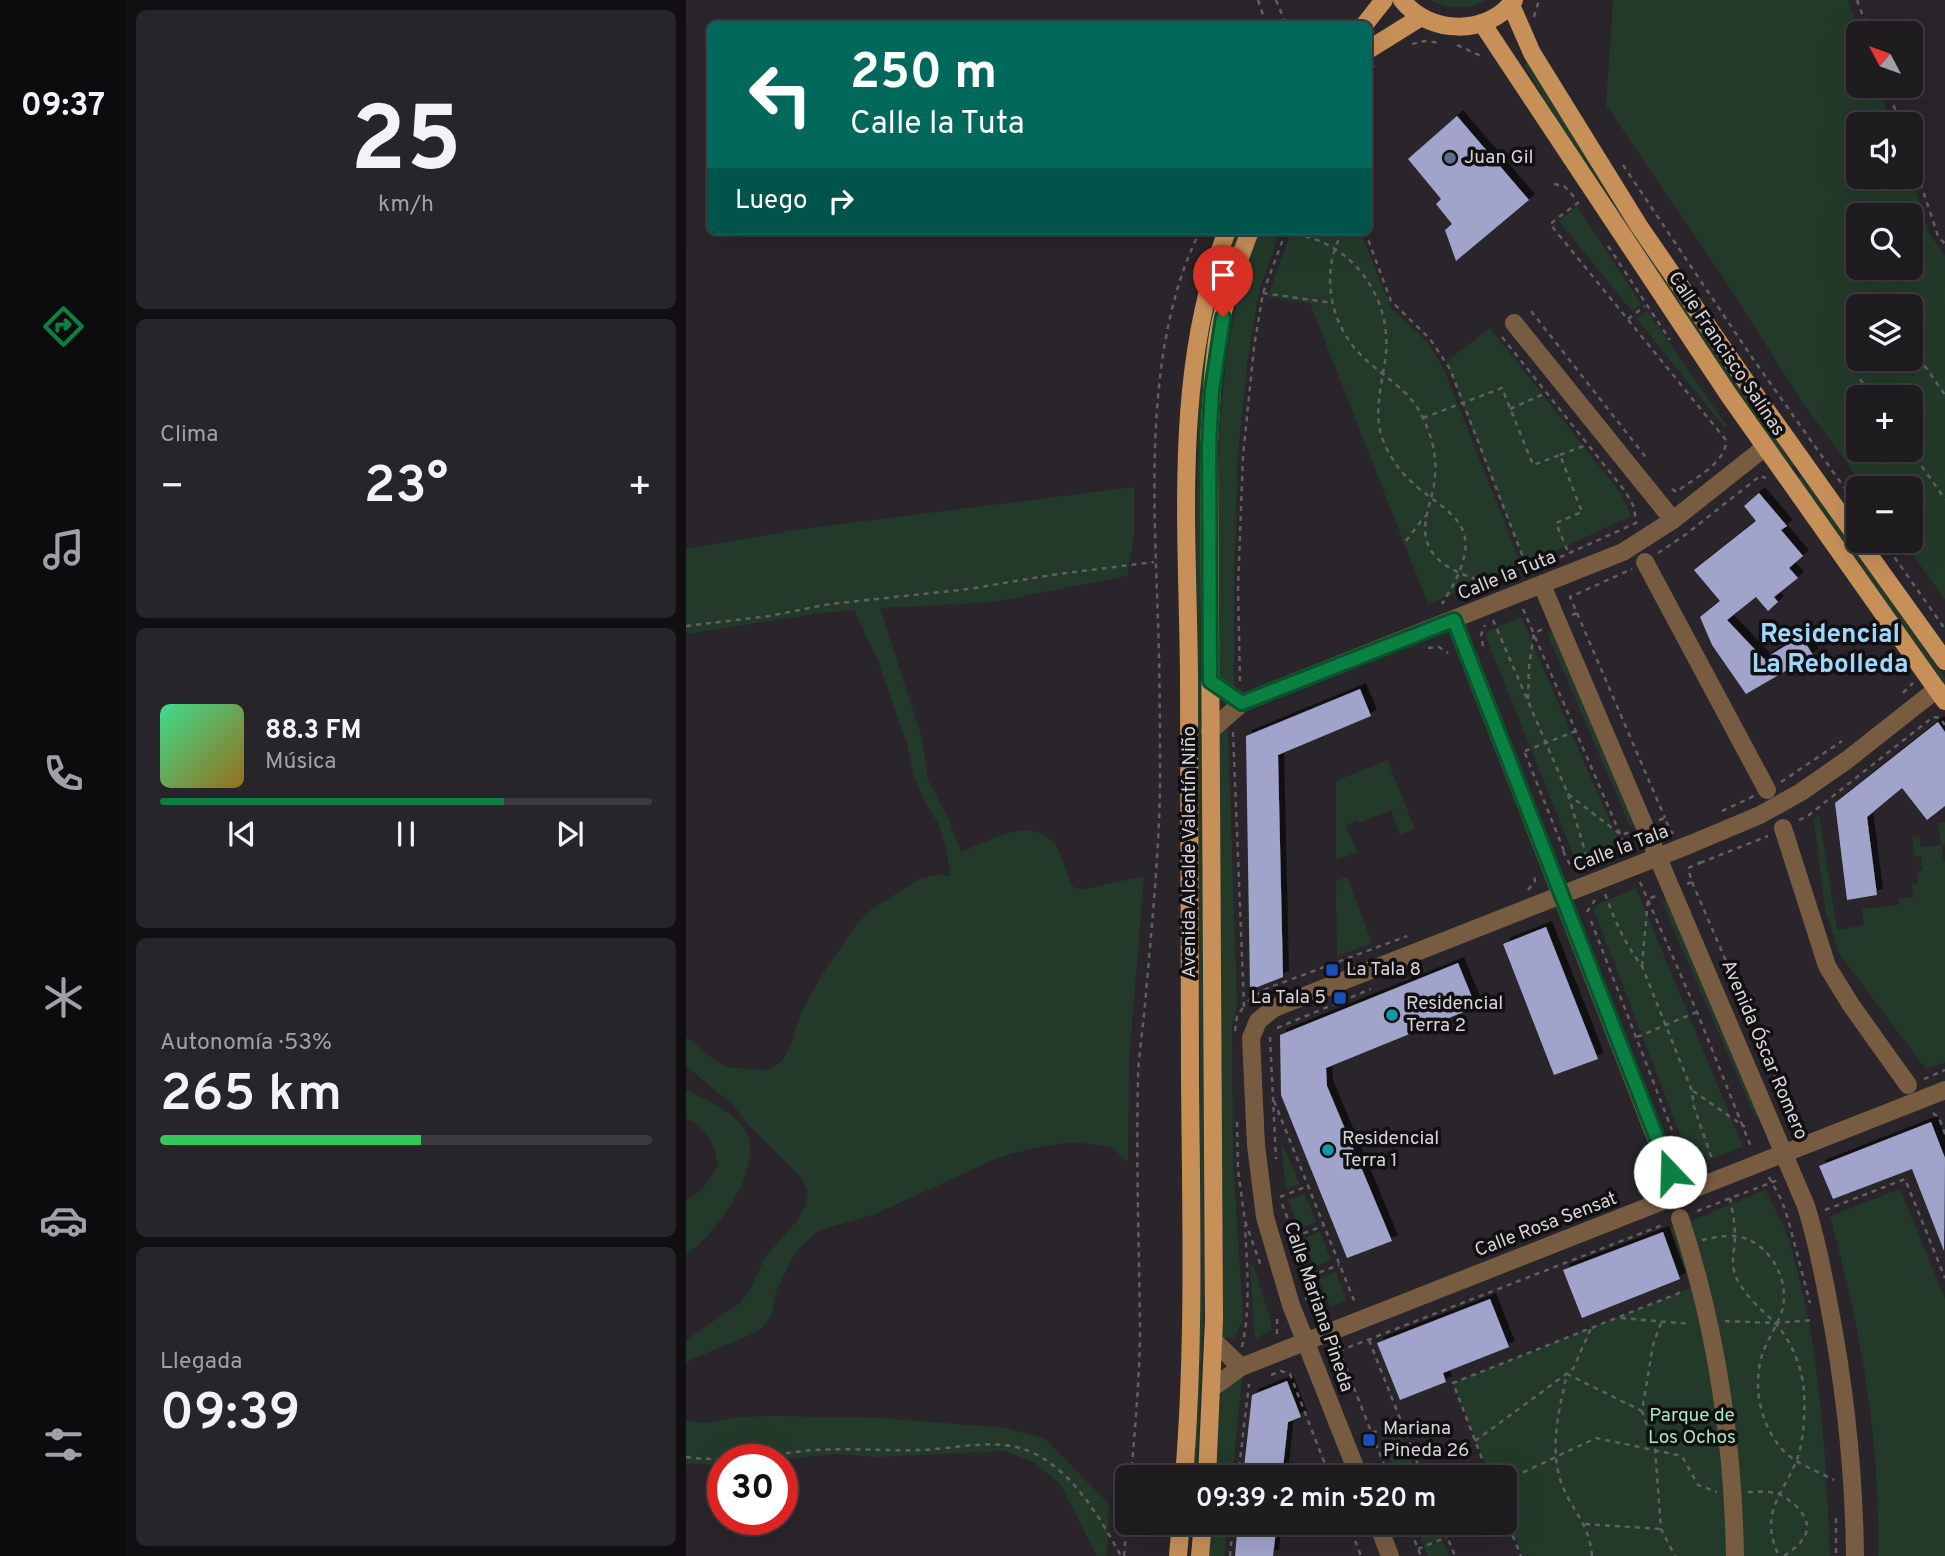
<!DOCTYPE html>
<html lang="es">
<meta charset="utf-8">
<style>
:root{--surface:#1f1c20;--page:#272529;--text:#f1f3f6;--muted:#a1a1a5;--line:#3c3a3e;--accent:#0b8043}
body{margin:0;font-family:Overpass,sans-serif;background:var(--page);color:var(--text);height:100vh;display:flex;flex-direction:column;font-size:26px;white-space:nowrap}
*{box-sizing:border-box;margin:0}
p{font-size:23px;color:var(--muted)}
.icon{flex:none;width:38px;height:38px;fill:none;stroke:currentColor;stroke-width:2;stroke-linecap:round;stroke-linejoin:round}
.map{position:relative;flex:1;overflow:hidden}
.details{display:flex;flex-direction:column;gap:10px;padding:10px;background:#110f12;width:560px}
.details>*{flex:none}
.hud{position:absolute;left:21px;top:21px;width:665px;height:214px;border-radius:10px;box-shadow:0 7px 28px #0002,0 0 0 2px var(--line);background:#00695c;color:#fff;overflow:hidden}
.needle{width:46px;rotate:311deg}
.buttons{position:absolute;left:1160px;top:21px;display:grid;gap:14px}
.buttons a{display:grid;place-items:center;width:77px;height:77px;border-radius:10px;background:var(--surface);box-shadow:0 7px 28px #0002,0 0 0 2px var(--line);font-size:35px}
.speed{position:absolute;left:21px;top:1444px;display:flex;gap:14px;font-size:35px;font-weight:700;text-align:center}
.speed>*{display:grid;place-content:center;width:91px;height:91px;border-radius:50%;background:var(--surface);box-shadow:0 7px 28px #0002,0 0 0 2px var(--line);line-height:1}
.speed .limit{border:10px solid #d22;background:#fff;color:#111}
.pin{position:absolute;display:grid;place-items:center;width:60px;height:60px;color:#fff;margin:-72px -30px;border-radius:50% 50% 50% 0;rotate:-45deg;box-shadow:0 0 7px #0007}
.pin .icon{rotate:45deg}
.me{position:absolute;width:77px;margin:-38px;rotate:339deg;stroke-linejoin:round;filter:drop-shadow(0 0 5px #0008)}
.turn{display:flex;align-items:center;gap:24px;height:147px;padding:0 28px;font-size:32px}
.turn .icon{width:91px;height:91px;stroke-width:2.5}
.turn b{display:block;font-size:49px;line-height:60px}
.then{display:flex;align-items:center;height:66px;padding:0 28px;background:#0003;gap:14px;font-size:26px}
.big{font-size:52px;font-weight:600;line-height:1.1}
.details .card{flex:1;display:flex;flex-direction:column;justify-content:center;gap:10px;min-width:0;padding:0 24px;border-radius:10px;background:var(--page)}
.details .dial{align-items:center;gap:0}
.dial b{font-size:91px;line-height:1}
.song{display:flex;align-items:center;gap:21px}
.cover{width:84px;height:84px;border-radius:10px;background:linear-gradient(135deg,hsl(150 70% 55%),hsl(40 70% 35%))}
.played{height:7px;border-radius:4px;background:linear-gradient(90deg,var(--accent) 70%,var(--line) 70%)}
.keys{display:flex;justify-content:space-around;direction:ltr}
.heat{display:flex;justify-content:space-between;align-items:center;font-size:38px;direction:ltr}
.charge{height:10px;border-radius:5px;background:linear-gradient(90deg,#34c759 53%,var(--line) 0)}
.trip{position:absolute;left:429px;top:1465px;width:402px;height:70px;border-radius:10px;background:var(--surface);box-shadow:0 7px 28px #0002,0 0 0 2px var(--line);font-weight:600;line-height:70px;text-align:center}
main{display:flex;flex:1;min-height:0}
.menu{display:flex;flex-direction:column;width:126px;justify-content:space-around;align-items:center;background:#0c0b0d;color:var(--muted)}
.menu .icon{width:49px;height:49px}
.menu .on{color:var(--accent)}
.menu b{font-size:32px;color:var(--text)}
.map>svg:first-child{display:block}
.green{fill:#233a2a;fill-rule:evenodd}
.building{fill:#a1a4ca;filter:url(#shadow)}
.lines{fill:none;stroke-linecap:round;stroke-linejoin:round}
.path{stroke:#625f63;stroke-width:2.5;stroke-dasharray:5 5;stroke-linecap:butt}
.minor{stroke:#775c42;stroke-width:18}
.major{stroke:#c79059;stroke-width:18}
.route-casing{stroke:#07532c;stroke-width:18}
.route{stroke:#0b8043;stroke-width:12}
.service-dot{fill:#5c6f8a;stroke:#110f11;stroke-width:2.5}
.transit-dot{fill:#1a4fb4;stroke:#110f11;stroke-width:2.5}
.culture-dot{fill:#0f9aa8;stroke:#110f11;stroke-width:2.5}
.labels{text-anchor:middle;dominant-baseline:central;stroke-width:7;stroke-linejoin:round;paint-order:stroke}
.poi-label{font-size:19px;fill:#d6d4d7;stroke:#110f11;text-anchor:start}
.street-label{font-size:19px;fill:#d6d4d7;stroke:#110f11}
.park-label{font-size:19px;fill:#aae6bb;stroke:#110f11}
.district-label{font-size:26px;font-weight:bold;fill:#9cd8fd;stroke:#110f11}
</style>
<main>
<nav class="menu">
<b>09:37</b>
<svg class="icon on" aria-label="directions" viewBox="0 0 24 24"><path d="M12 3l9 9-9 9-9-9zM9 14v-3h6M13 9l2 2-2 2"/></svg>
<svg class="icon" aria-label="music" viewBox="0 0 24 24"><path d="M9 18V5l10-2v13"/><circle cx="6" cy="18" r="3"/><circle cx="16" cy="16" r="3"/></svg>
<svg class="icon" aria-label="phone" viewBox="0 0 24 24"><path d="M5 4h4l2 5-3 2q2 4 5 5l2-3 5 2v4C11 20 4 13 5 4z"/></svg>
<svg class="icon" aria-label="climate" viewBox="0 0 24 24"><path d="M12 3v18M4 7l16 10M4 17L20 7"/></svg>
<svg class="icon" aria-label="car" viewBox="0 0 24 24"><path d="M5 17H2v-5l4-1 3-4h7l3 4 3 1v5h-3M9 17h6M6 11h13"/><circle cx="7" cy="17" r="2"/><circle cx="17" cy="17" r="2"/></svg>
<svg class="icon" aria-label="filters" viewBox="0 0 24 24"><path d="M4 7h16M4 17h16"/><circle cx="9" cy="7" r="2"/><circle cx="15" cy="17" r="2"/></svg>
</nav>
<section class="details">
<div class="card dial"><b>25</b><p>km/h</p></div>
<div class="card"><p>Clima</p>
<div class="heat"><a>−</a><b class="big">23°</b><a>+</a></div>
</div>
<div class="card">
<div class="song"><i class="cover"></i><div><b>88.3 FM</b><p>Música</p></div></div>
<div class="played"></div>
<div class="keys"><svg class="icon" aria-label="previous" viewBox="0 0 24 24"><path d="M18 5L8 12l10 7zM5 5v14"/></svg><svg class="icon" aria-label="pause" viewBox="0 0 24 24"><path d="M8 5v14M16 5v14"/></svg><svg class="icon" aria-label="next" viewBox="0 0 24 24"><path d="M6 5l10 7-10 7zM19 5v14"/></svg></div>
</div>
<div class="card"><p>Autonomía · 53%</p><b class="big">265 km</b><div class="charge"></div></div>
<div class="card"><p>Llegada</p><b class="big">09:39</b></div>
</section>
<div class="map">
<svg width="1259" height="1556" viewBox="0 0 1259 1556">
<defs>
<filter id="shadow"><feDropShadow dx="6" dy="-6" stdDeviation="0" flood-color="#0009"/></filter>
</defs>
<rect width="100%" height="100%" fill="#29252a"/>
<g class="green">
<path d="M744 0H800C781 10 763 10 744 0Z"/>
<path d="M927 0H1162L1174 33 1172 86H1192L1206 124H1172V177H1225L1244 235 1259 256V600L1217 541H1225V488H1179L1115 400 1038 279 920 105ZM1172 215H1225V268H1172ZM1172 306H1225V359H1172ZM1172 397H1225V450H1172Z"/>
<path d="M842 63 932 208 1108 465 1105 468C1011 337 921 203 838 65Z"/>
<path d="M891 206 955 304 946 311 873 221Z"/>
<path d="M550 231H555L541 270 515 454 514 585 520 1256 511 1477H507L515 1277 510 563 512 419 514 375 526 306Z"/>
<path d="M573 231H594L573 291 562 357 552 453 548 578V687L535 682C532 633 532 585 532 537 532 433 534 329 573 231Z"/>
<path d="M605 231H674L706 310 743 343 759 372 836 567 742 604 624 303 582 297Z"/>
<path d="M961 311 1041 426 1039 428 951 319Z"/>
<path d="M804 328 935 494 945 516 840 565 760 362Z"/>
<path d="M1116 476 1259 678V685L1112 478Z"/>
<path d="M448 487V537L441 576 307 602 194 608 236 738 242 780 262 818 275 852C300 843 340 816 365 840 376 851 380 872 386 886L395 890 458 876 443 1062 442 1162 425 1147 387 1142 348 1148 314 1157 187 1215 134 1230 113 1248 101 1268 88 1297 86 1315 77 1327 62 1336 6 1359 0 1364V1340L54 1303 64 1290 79 1257 111 1221 119 1206 122 1192 116 1178 61 1123 47 1105 0 1066V1037L33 1063 46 1068 81 1070 96 1061 106 1042 114 1015 135 976 171 924 186 909 233 879 250 875 265 876 261 852 252 823 241 806 228 777 221 744 192 661 168 610 135 613 0 634V549L115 529Z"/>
<path d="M835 617 936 849 897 864 889 859 800 637 802 631Z"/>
<path d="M866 631 949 824 944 826 861 633Z"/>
<path d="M542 728 551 1005 546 1024 547 1158 557 1319 548 1338H536L532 732Z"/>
<path d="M701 760 729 829 714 835 705 810 673 823 671 820 660 826 672 852 650 860V781Z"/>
<path d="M1133 815 1151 930 1178 925 1176 909 1213 905V899L1227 897 1226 885 1232 884 1231 871 1237 870 1235 856 1229 857 1226 837 1233 836 1235 847 1255 845 1252 823 1259 822V844L1256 845 1257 861H1259V1062L1240 1069 1152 952 1143 920 1140 916 1128 819Z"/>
<path d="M661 877 686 943 651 956 650 881Z"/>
<path d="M950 888 1057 1147 1011 1164 1004 1160 908 910 912 904Z"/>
<path d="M981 899 1074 1115 1069 1117 976 902Z"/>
<path d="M0 1090C21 1099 57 1116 63 1139 72 1176 29 1235 0 1255V1201L16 1190 32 1166C29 1142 21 1130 0 1118Z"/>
<path d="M595 1141 614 1184 600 1189Z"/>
<path d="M1214 1189 1259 1299V1556H1192C1195 1442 1174 1325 1144 1216Z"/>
<path d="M1079 1190C1087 1205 1097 1222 1102 1238 1134 1341 1140 1450 1144 1556H837L819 1513V1477H805L767 1383 1005 1288 985 1229Z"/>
<path d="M619 1194 630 1222 613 1229 602 1200Z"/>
<path d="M634 1232 645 1260 629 1267 617 1239Z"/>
<path d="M567 1265 585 1321V1330L569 1339 564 1266Z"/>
<path d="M650 1272 661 1301 644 1307 633 1279Z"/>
<path d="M556 1378 546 1477H528L534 1397 543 1385Z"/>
<path d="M90 1416 196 1418 320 1428 359 1439 423 1504 421 1556H411L375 1485 348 1462 319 1451 192 1457 149 1454 92 1460H37V1465L0 1464V1420L19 1423 52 1417Z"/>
<path d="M713 1430 731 1477H711L695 1437Z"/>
<path d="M524 1523H542L538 1556H521Z"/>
<path d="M729 1523H749L763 1556H742Z"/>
</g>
<g class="building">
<path d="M771 116 843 200 770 261 759 230 766 224 750 204 755 199 722 159Z"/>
<path d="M1073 493 1101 526 1095 530 1117 556 1103 568 1112 578 1088 597 1092 602 1082 611 1070 597 1041 620 1078 659 1115 636 1127 655 1060 694 1026 645 1014 617 1034 601 1008 570 1070 521 1058 506Z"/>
<path d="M674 689 685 716 592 755 597 977 564 990 560 736Z"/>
<path d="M1252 722 1259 732V806L1241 820 1216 788 1181 817 1191 895 1161 900 1149 803Z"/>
<path d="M860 927 912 1059 868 1075 817 944Z"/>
<path d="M772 963 790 1007 640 1068 641 1086 706 1241 661 1258 595 1095 594 1035Z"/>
<path d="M1245 1122 1259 1158 1258 1251 1226 1169 1147 1199 1133 1166Z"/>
<path d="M977 1232 994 1279 896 1318 877 1270Z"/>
<path d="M804 1299 823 1347 757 1373 760 1382 714 1400 691 1343Z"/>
<path d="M601 1381 615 1417 602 1422 596 1477H557L566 1395Z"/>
<path d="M552 1522H591L587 1556H549Z"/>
</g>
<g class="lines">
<g class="path">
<path d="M572 0 580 24"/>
<path d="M590 0 600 24"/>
<path d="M1171 0 1183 33"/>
<path d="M848 17 853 0"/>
<path d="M726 44 739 41 754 43"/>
<path d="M771 45 797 57"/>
<path d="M682 74 689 66"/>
<path d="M1201 86 1214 124"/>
<path d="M1225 155 1252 236 1259 244"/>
<path d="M937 165 1065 356 1172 507"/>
<path d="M868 184 878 186 891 200"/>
<path d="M893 202 864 224 1040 440C1041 463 1007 479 990 492L984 487"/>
<path d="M600 231C611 234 621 237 631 240 680 259 707 311 699 361 695 390 686 417 699 445 732 520 822 500 756 604"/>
<path d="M657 231C634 271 643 322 674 354 694 375 722 388 735 414 745 434 751 453 749 476 748 500 731 525 744 549 757 571 786 578 808 584"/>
<path d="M679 231 705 301 744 339 764 369 840 565V571"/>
<path d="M922 246 984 340"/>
<path d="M577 293 647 303"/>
<path d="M845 311 962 460"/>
<path d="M942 319 959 306"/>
<path d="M816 337 939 491 948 507 950 523 870 559"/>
<path d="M1227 349 1259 395"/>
<path d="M1174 379 1187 397"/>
<path d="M824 409 860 393"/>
<path d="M737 418 816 388 847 465 874 455 896 512 870 523 882 552"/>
<path d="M1224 450 1259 499"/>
<path d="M874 455 900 445"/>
<path d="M720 541 739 516"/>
<path d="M1197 541 1259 629"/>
<path d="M972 553 999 535 1074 476 1080 478"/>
<path d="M837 609 941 850"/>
<path d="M891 613 979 818"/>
<path d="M886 615 891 613 884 597 946 569"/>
<path d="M807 620 882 794 903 865"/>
<path d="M0 626 83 616 144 604 283 589 365 575 468 562"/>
<path d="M797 646 795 635 799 625"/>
<path d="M742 648 753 647 762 653"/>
<path d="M554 681 552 588 557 456 568 347 577 293 600 231"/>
<path d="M1217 693 1227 683"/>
<path d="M842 699 843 667 848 633 857 629"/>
<path d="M547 732 558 1006 566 997 582 988 721 936"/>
<path d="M839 751 890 731"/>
<path d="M839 753 878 851"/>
<path d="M1095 782 1156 741"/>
<path d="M882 794 935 835 944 832"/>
<path d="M1036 811 1068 796"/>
<path d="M973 820 979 818 985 833 988 832"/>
<path d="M1113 820 1123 815 1247 717 1254 718 1259 725"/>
<path d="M877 851 883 863 891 870"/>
<path d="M1014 863 1082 836"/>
<path d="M954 882 1011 1012 1065 1147"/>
<path d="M1006 882 1112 1129"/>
<path d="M1001 884 1006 882 1002 868 1014 863 1011 858"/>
<path d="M842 890 849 881 848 875"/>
<path d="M919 894C929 921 939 944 956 966L1006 1091 1008 1107 1027 1162"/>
<path d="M901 912 909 900"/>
<path d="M905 921 986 1130"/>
<path d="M956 966 962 899 972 895"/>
<path d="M591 1028 685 989"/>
<path d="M549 1031 551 1017 558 1006"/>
<path d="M584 1037 590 1159"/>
<path d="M951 1037 1011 1012"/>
<path d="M1238 1079 1259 1070"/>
<path d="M1007 1091 1059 1127"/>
<path d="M588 1101 669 1303"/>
<path d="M1247 1113 1253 1118 1259 1134"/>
<path d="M551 1122 552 1170 559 1221 575 1266"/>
<path d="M996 1156 1007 1170"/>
<path d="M1083 1177 1096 1201 1102 1219 1124 1303"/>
<path d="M965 1188V1174"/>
<path d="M594 1197 622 1186"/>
<path d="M1044 1198C1046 1210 1049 1223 1049 1235 1049 1250 1044 1262 1050 1277 1058 1295 1074 1308 1087 1321 1105 1339 1117 1368 1118 1393 1119 1415 1118 1442 1110 1462 1095 1497 1073 1515 1093 1556"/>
<path d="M596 1204 639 1315"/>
<path d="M1139 1210 1219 1179 1259 1278"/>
<path d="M1011 1211 1092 1180"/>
<path d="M608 1237 637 1226"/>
<path d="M1016 1240C1026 1238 1038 1235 1048 1236 1081 1239 1103 1276 1097 1307 1094 1321 1081 1340 1076 1355 1066 1389 1075 1430 1101 1454 1113 1465 1133 1472 1148 1480"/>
<path d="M624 1276 653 1265"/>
<path d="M619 1299 631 1294"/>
<path d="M935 1318 1005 1324"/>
<path d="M1039 1321 1089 1323 1128 1320"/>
<path d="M975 1323 967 1345 956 1411 969 1449 975 1529 989 1556"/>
<path d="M591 1334V1319"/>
<path d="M683 1340 737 1477"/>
<path d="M556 1347C565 1307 561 1266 559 1225"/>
<path d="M653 1350 703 1477"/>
<path d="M653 1351 979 1224"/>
<path d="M585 1375 595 1371 604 1374 644 1477"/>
<path d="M686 1433 715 1422"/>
<path d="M789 1441 887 1369 905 1328"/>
<path d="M0 1457C42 1463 86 1454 128 1450 164 1448 199 1451 235 1450 264 1449 296 1441 325 1446 378 1455 412 1514 435 1556"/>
<path d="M702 1473 731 1461"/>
<path d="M445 1477C449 1427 454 1376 454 1326 453 1244 450 1162 452 1081 452 1056 457 1030 459 1005 465 932 473 859 474 785 474 731 474 676 472 622 468 498 457 345 514 231"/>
<path d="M552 1477 563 1384"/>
<path d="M803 1477 767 1383 998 1291"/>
<path d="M819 1481 910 1438 996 1456 1012 1485 1031 1492"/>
<path d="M1062 1492C1071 1492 1081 1491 1090 1493 1097 1495 1106 1502 1112 1508 1131 1529 1117 1543 1098 1556"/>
<path d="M819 1517 835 1556"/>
<path d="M1150 1518V1556"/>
<path d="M662 1522 675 1556"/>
<path d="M721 1522 735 1556"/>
<path d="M755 1522 769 1556"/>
<path d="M899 1524 975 1529"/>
<path d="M732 1549 761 1537"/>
<path d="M438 1556 441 1522"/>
<path d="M544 1556 547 1522"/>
<path d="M906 1556C903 1523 888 1514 877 1487 862 1452 873 1410 881 1374L956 1411"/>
</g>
<g class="minor">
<path d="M828 323 987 520"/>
<path d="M959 562 1081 790"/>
<path d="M856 585 1120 1206C1130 1238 1137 1272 1143 1305 1159 1388 1168 1471 1169 1556"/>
<path d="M768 620 992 1195"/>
<path d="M524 681 556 703"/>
<path d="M524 731 556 703 937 552 987 520 1078 448"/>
<path d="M1097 828 1141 966 1165 1005 1222 1085"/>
<path d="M994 1218C1030 1327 1047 1442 1049 1556"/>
<path d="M527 1340 555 1367"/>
<path d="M525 1389 555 1367 1259 1090"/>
<path d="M673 1477 605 1305 579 1217 570 1145 565 1038 572 1021 588 1008 1005 844 1074 815 1115 792 1161 760 1251 689"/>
<path d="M691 1522 704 1556"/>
</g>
<g class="major">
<path d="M716 0C743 35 802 36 828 0"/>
<path d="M825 5 846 53 953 226 1056 376 1172 539"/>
<path d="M796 23 1042 394 1259 701"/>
<path d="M679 24 698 0"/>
<path d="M682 50 735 17"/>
<path d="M1173 541 1259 661"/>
<path d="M498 1477C509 1343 505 1209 504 1075 503 943 503 811 503 679 502 529 486 373 541 231"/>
<path d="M521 1477 528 1320 523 444C525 408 526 371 532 335 538 300 551 265 564 231"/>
<path d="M492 1556 495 1522"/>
<path d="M514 1556 517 1522"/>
</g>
</g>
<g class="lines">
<g class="route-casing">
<path id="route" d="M537 317 526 390 523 444 524 681 556 703 768 620 984 1172"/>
</g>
<use href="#route" class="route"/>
</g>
<circle class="service-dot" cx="764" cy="158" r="7"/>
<g class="transit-dot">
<rect x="639" y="963" width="14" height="14" rx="3.5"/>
<rect x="647" y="991" width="14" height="14" rx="3.5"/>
<rect x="676" y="1433" width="14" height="14" rx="3.5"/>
</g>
<g class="culture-dot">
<circle cx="706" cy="1015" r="7"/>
<circle cx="642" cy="1150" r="7"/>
</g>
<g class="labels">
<g class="poi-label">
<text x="778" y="158">Juan Gil</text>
<text x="660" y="970">La Tala 8</text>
<text x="640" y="998" text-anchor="end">La Tala 5</text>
<text x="720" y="1004">Residencial<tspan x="720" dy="22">Terra 2</tspan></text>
<text x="656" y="1139">Residencial<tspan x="656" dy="22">Terra 1</tspan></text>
<text x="697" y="1429">Mariana<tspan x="697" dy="22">Pineda 26</tspan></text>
</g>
<g class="street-label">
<text transform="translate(1040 354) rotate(56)">Calle Francisco Salinas</text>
<text transform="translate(821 576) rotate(-22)">Calle la Tuta</text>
<text transform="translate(935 849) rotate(-21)">Calle la Tala</text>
<text transform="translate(504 852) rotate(-90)">Avenida Alcalde Valentín Niño</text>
<text transform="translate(1078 1050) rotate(67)">Avenida Óscar Romero</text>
<text transform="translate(860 1225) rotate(-21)">Calle Rosa Sensat</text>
<text transform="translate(632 1307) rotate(71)">Calle Mariana Pineda</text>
</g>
<g class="park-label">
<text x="1006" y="1416">Parque de<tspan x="1006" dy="22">Los Ochos</tspan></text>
</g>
<g class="district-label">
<text x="1144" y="635">Residencial<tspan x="1144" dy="30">La Rebolleda</tspan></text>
</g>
</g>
</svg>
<div class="buttons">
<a><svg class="needle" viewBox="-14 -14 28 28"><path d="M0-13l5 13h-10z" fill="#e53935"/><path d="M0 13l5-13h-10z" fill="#a1a1a5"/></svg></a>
<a><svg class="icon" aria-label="sound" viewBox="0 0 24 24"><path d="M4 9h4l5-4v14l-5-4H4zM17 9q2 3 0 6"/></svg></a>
<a><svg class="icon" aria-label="search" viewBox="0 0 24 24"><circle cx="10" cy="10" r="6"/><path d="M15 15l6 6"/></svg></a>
<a><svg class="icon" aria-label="layers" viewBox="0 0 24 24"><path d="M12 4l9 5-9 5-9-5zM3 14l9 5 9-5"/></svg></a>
<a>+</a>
<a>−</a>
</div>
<div class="speed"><div class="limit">30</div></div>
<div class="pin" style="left:537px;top:317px;background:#d93025"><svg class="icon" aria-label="arrive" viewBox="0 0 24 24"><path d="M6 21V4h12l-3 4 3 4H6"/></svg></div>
<svg class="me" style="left:984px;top:1172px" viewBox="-20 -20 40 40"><circle r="19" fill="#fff"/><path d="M0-13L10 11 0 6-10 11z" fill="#0b8043"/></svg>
<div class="trip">09:39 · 2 min · 520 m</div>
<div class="hud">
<div class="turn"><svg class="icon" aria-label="left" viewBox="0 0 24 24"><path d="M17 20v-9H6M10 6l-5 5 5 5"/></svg><div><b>250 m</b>Calle la Tuta</div></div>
<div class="then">Luego<svg class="icon" aria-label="right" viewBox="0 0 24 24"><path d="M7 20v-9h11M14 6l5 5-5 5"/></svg></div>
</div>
</div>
</main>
